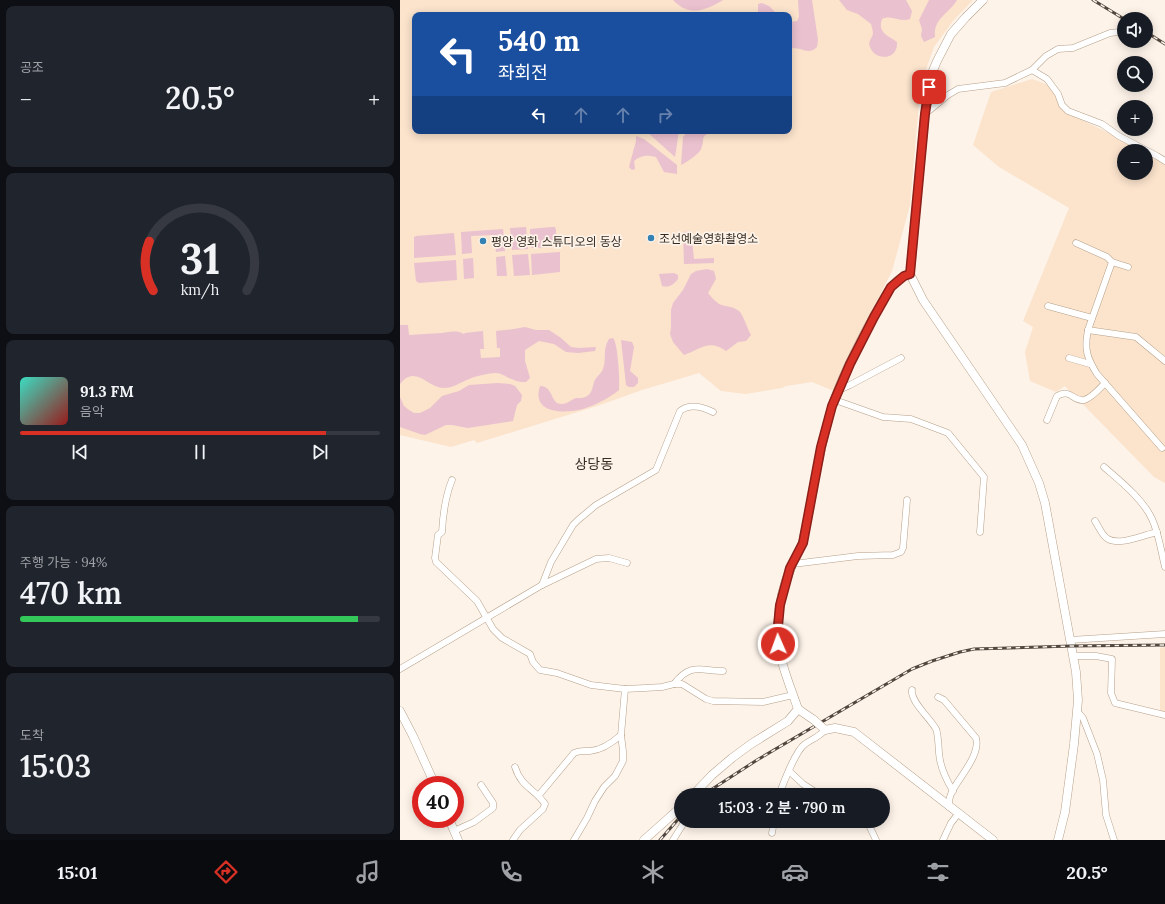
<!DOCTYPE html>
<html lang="ko">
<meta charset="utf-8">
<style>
:root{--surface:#171b24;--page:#20242c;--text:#f1f3f6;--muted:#9ea1a6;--line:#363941;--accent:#d93025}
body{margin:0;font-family:Lora,"Noto Sans KR",serif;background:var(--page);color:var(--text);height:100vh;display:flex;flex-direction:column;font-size:15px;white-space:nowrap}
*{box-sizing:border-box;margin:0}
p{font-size:13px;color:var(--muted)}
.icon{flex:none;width:22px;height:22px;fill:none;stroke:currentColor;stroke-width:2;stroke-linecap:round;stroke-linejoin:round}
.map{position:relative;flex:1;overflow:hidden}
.side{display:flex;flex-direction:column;gap:6px;padding:6px;background:#0d0f14;width:400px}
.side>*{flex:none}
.guide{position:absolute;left:12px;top:12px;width:380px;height:122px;border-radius:8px;box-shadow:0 2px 10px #0003;background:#1a4fa0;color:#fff;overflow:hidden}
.fabs{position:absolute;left:717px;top:12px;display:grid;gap:8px}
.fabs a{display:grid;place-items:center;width:36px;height:36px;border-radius:50%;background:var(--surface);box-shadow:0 2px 10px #0003;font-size:20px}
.speed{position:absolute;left:12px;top:776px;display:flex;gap:8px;font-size:20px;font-weight:700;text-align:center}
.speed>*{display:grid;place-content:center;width:52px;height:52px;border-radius:50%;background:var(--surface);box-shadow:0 2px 10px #0003;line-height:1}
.speed .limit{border:6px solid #d22;background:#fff;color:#111}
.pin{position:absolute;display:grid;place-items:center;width:34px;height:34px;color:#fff;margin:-17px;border-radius:8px;box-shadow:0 2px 6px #0006}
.me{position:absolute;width:44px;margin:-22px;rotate:358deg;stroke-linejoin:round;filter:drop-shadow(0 0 3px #0008)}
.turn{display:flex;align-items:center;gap:14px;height:84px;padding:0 20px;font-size:18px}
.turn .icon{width:52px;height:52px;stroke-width:2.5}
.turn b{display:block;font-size:28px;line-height:34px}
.lanes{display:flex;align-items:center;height:38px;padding:0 20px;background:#0003;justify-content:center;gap:20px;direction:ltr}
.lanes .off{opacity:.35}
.big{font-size:30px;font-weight:600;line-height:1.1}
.side .card{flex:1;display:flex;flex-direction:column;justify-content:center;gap:6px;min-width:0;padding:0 14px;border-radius:8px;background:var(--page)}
.side .dial{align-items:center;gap:0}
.dial svg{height:104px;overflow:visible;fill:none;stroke:var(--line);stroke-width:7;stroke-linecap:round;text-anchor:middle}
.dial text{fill:var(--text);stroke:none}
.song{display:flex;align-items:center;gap:12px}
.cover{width:48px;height:48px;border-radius:6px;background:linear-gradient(135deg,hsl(170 70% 55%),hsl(0 70% 35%))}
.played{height:4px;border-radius:2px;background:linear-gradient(90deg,var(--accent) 85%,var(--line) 85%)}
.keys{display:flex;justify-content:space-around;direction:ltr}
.heat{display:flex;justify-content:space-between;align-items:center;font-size:22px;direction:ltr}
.charge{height:6px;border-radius:3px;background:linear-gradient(90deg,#34c759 94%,var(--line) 0)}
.trip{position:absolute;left:274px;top:788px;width:216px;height:40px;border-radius:20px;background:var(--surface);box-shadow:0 2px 10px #0003;font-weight:600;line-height:40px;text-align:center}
.tabs{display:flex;height:64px;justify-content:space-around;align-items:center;background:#090b0e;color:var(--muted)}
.tabs .icon{width:28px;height:28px}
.tabs .on{color:var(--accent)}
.tabs b{font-size:18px;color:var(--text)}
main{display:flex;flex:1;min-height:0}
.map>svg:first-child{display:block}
.built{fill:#fbe3cc;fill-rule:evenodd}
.green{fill:#eac1ce}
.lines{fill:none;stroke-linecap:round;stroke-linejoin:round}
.street-casing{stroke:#b6a089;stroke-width:7}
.secondary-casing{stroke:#b6a089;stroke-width:9}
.street{stroke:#fff;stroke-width:6}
.secondary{stroke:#fff;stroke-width:8}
.rail-casing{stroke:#51473e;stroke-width:3}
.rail{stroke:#fdf3e9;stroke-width:1.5;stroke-dasharray:4.5;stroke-linecap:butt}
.secondary-bridge-casing{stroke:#b6a089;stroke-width:9;stroke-linecap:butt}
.secondary-bridge{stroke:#fff;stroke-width:8}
.route-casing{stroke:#8d1f18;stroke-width:10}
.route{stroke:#d93025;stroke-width:7}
.poi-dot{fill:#3482b4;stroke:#fdf3e9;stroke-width:1.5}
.labels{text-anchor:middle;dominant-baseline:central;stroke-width:3.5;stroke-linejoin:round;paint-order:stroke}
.poi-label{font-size:12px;fill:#372d24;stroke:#fdf3e9;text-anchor:start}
.quarter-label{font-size:14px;fill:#372d24;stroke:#fdf3e9}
</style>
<main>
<section class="side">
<div class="card"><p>공조</p>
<div class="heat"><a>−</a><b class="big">20.5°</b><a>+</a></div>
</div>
<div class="card dial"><svg viewBox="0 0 100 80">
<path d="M14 69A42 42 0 1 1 86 69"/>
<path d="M14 69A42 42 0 0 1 11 31" stroke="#d93025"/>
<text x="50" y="56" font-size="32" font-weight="700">31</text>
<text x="50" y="72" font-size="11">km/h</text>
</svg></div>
<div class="card">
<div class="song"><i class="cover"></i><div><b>91.3 FM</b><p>음악</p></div></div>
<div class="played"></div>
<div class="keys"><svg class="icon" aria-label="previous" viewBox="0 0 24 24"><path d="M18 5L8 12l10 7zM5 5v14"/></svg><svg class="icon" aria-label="pause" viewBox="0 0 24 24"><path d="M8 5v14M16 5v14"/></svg><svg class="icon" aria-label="next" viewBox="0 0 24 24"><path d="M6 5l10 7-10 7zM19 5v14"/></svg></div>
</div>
<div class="card"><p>주행 가능 · 94%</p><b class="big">470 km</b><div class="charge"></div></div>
<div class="card"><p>도착</p><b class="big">15:03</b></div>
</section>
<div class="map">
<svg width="765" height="840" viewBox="0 0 765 840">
<rect width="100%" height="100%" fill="#fdf3e9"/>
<g class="built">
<path d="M0 0H573L553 21 534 47 524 75 520 92 510 205 492 271 450 354 434 391 412 382 386 386 382 388 346 394 321 391 299 373 242 390 197 406 77 443 74 440 51 447 0 435ZM15 15H389V131H15Z"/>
<path d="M632 79 649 85 663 111 715 136 741 151H724V173H746V154L765 165V483L754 477 665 386 656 392 630 381 625 352 633 327 623 321 669 208 599 167 573 145 591 92Z"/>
<path d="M765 647V713L760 711V648Z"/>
</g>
<g class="green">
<path d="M273 0H323C305 11 289 17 273 0Z"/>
<path d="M398 0H412L418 40 417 47C410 53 407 51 400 49 397 48 392 48 389 48V22L397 21 399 17Z"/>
<path d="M439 0H506L512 11 510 19C500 23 492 14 482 19 477 33 489 36 497 42 498 61 476 60 471 49 467 42 471 40 473 34 473 31 472 27 471 24L458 14 447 10Z"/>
<path d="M529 0H557C549 14 533 18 535 37L524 42 521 36 522 29 519 20Z"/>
<path d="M362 3 369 6 378 15H358V4Z"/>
<path d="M246 131H279L275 157Z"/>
<path d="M291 131H315C298 136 306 138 301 149 300 153 286 163 281 165L283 137 286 133Z"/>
<path d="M236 136 244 139 277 165V174L264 172 256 157C247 155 241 155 234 161L235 169 232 170 229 167 236 141Z"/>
<path d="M126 227 128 249 112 250 110 228Z"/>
<path d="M152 227H155L156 230V246L154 247 132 248 130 246V229Z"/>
<path d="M103 229 105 251 96 252 94 235 71 236 72 253 62 254 61 232Z"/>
<path d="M291 231 294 259 314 258V263L284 264 283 232Z"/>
<path d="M54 233 56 255 14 258V237L16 236Z"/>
<path d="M160 252V272L132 275 131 254Z"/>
<path d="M128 254 130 275 114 276 112 255Z"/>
<path d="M105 256 107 276H97L96 257Z"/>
<path d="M73 258 74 278 64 279 63 259Z"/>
<path d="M56 260 57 280 19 283 16 281 14 263Z"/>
<path d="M307 269 314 271 316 279 308 293C311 297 315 301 319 304 326 307 334 306 340 312 344 317 347 328 351 335L346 341 338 342 326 351C308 339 302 349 284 355L273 342 270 334 271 327V310L273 303 283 290 291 274 296 271Z"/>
<path d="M274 273 278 275V279C273 285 269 288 262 286L259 274Z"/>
<path d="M0 325H8L9 335C20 334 31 334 42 333 50 332 56 330 64 334L65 333 83 331 84 349H80L81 358 100 357V348H97L96 331 114 329 125 327 136 330H149L161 338 171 347 179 348 196 347 195 351 178 353 166 352 154 344 139 341 125 350V361L130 378 126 382C122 382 118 382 114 380 107 378 102 372 94 373 85 374 75 376 67 380 59 383 53 388 44 388 27 388 16 364 0 384Z"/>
<path d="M213 338C218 343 220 382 219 390 209 398 196 405 183 409 165 414 131 414 140 386 154 386 150 405 162 404 167 404 171 400 176 398 178 398 180 398 182 398 192 396 192 389 194 382 196 377 201 374 203 369 207 358 202 350 209 339Z"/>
<path d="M221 340 232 342 234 347 230 371 238 378V383L234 387H229L226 385Z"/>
<path d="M98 383 110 384 115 386 122 395 121 401 117 405 113 421 68 428 52 425H46L25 435 20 434 0 427V397L4 406 9 410 14 413H20L30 408 42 396 59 391 69 385Z"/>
</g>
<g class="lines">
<g class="street-casing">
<g id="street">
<path d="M632 70 646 56 658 49 673 48 710 33 719 32"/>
<path d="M525 114 548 95 558 89 605 83 632 70 647 79 658 94 662 105 668 111 702 124 719 136 757 156 765 161"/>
<path d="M676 243 707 257 712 262 688 330C684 349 687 358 697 374L762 448"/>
<path d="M712 262 728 267"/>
<path d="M648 306 692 318"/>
<path d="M688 330 736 337 765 361"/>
<path d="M669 358 690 364"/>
<path d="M439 390 450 385 501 358"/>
<path d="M435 400 483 417 511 419 548 433 584 477 580 532"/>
<path d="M647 420 657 396C671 388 673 402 684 400 692 398 700 388 705 383"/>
<path d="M704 467C720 481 743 499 752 519 759 534 761 551 765 567"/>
<path d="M52 480C45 497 43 514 42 532L38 535 35 558 36 562 77 601 93 629 102 638 130 654 133 662 140 670 157 673 191 685 225 689 245 688 262 687 274 684H282L306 699 313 701 363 702 393 695"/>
<path d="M695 521C699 527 702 536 708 539 720 546 744 535 757 532"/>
<path d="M393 564 458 556 493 555 501 552 503 548 507 500"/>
<path d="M142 585 196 559 209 558 227 563"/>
<path d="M670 640 765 634"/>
<path d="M673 656H696L712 659 711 693 715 703 765 715"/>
<path d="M0 669 142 585 151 562 173 525 178 520 196 505 256 470 280 411C290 403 303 407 313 412"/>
<path d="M274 684C291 662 301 671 323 671"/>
<path d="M512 690C510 701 530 718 536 729 539 736 538 751 540 760 542 771 547 781 553 791"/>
<path d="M538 697 544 700 576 738C581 756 557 779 551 794 549 798 549 803 549 807"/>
<path d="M677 711 683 718 697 754 703 780 706 815 714 840"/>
<path d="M389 771 403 784 420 795"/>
<path d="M139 795 174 753C179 750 184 751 190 751 202 750 212 743 221 735"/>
<path d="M379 795C383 784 396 750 405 744 412 739 419 737 425 730"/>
<path d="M397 821 402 823"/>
<path d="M467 821 476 840"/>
<path d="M54 831 74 822 93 808V803L81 785"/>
<path d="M372 833 374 821"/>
<path d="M113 840 120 830 143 809 145 804C135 789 121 787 115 767"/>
<path d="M174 840 187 818 195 801 204 787 215 776 223 761V751L221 735 225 689"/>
<path d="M273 840 285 821"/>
<path d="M543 840 551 823 558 814"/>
</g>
</g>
<g class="secondary-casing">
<g id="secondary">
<path d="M510 274 523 300 622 445 639 483 645 503 676 672 678 700 674 744 665 812 658 840"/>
<path d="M398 709 414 720"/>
<path d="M0 711 13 736 35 785"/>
<path d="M423 728 425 730 435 728 454 732 593 840"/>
<path d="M293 795 312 775 332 758 351 744 388 721 398 709C389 682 375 653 378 624 379 605 383 585 391 568 394 559 401 550 403 541 413 496 418 451 432 407 442 375 459 343 475 314 484 299 492 278 510 274L525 114 532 73 537 61 551 34 566 17 583 0"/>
<path d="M49 819 58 840"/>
<path d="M244 840 281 807"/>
</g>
</g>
<use href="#street" class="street"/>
<use href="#secondary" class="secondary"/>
<g class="rail-casing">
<g id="rail">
<path d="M693 0 724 19"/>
<path d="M746 32 765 44"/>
<path d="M303 795 357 760 512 669 532 661 560 652 574 649 671 646 765 645"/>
<path d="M260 840 281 816"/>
</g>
</g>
<use href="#rail" class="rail"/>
<g class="secondary-bridge-casing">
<path id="secondary-bridge" d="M414 720 423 728"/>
</g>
<use href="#secondary-bridge" class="secondary-bridge"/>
</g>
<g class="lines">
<g class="route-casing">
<path id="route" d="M378 644V626L380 605 390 568 403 543 421 447 432 406 450 364 474 317 491 287 504 276 510 274 525 114 529 87"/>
</g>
<use href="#route" class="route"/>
</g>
<g class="poi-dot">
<circle cx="251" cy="238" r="4"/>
<circle cx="83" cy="241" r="4"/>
</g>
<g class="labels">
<g class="poi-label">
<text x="259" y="238">조선예술영화촬영소</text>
<text x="91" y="241">평양 영화 스튜디오의 동상</text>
</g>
<g class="quarter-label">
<text x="194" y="464">상당동</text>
</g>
</g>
</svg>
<div class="fabs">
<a><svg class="icon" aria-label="sound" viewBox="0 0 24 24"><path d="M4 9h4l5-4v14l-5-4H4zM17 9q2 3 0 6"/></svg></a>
<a><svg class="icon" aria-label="search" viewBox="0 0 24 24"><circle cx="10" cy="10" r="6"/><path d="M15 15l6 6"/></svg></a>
<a>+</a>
<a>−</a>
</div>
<div class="speed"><div class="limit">40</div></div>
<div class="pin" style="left:529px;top:87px;background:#d93025"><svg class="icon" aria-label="arrive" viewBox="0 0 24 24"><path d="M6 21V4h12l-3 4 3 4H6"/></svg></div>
<svg class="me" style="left:378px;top:644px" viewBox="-20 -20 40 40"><circle r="17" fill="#d93025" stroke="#fff" stroke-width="3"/><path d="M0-11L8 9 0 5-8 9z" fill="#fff"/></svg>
<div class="trip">15:03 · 2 분 · 790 m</div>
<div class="guide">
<div class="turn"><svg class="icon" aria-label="left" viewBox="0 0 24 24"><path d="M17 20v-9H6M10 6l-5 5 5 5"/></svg><div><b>540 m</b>좌회전</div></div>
<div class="lanes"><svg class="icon" aria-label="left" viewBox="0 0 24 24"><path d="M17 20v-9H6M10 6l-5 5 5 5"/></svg><svg class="icon off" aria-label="ahead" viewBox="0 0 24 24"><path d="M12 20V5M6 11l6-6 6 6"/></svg><svg class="icon off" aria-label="ahead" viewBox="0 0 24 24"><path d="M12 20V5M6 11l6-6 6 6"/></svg><svg class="icon off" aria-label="right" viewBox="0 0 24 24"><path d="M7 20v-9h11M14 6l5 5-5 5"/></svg></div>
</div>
</div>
</main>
<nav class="tabs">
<b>15:01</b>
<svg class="icon on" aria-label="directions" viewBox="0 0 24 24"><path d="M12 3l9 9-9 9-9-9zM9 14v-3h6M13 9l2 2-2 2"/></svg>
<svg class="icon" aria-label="music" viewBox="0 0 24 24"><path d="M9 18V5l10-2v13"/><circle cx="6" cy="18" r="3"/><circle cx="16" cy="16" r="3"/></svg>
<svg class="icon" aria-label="phone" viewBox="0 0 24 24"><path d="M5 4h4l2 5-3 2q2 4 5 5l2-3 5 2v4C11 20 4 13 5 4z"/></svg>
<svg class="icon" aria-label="climate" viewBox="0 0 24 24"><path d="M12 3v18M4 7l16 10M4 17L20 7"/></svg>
<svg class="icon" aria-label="car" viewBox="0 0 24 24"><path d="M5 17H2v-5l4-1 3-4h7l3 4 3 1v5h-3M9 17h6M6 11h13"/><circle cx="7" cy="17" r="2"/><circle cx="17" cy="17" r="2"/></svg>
<svg class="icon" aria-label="filters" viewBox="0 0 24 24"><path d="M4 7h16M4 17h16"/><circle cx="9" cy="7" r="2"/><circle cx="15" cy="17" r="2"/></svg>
<b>20.5°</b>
</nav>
